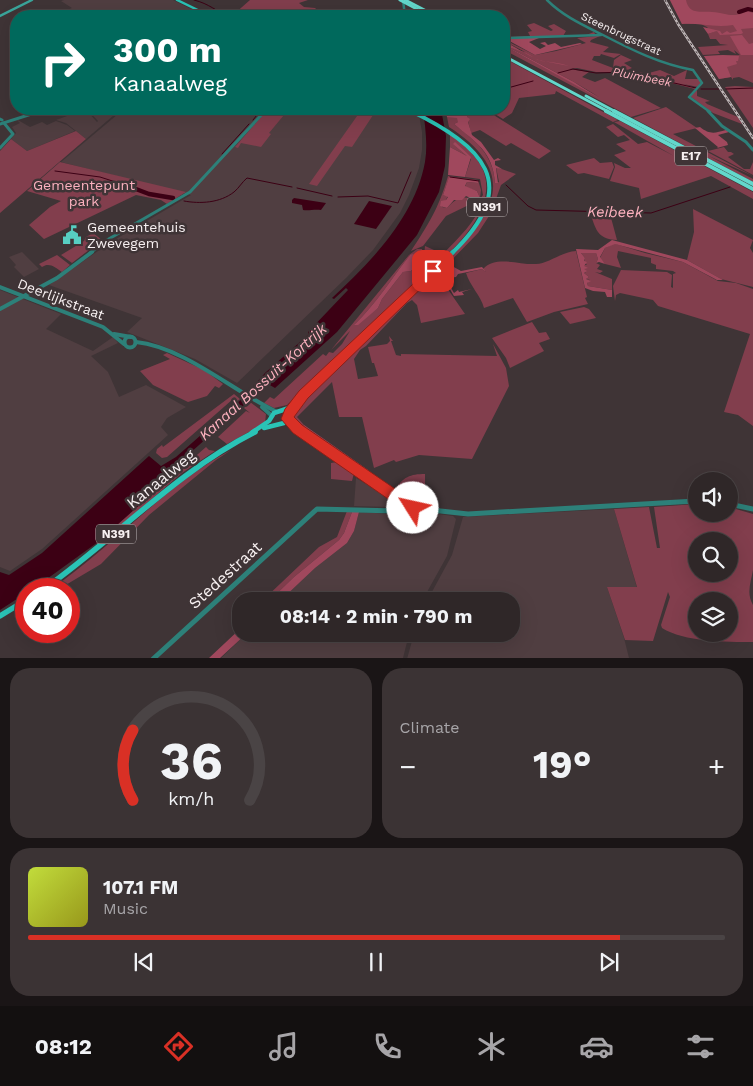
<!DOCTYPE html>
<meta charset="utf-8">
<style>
:root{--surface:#2f2728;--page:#3b3334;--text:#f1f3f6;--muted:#a7a5a8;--line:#4a4445;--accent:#d93025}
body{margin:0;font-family:"Work Sans",sans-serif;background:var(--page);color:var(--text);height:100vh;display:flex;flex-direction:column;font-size:19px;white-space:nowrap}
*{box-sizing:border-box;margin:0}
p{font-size:16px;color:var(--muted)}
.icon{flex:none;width:28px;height:28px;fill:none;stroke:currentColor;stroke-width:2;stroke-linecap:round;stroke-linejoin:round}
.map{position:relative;height:658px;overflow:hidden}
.panel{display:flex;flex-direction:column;gap:10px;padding:10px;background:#1a1516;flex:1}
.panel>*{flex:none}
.banner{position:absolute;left:10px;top:10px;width:500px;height:105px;border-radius:20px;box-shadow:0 5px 20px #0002,0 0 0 1px var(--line);background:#00695c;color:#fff;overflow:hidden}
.tools{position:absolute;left:688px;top:472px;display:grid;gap:10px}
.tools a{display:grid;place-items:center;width:50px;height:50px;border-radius:50%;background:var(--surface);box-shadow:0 5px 20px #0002,0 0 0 1px var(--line);font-size:25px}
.speed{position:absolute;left:15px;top:578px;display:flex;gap:10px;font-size:25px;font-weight:700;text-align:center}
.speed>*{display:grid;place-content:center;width:65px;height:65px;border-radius:50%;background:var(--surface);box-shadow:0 5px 20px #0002,0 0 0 1px var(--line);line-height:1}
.speed .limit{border:8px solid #d22;background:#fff;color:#111}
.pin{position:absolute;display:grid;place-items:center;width:42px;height:42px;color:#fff;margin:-21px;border-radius:10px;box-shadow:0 2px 8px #0006}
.me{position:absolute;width:55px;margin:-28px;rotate:305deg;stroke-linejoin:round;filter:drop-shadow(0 0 4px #0008)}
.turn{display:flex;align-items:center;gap:18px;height:105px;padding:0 20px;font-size:22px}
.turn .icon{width:65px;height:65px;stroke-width:2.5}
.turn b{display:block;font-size:35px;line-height:42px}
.big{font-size:38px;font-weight:700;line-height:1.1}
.panel .card{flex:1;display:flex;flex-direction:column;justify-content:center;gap:8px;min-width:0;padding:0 18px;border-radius:20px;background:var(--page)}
.panel .dial{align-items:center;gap:0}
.dial svg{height:130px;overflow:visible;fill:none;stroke:var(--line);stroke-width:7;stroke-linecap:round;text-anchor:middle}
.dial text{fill:var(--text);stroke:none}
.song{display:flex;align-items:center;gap:15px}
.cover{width:60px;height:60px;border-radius:8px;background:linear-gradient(135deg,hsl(70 70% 55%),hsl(60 70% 35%))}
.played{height:5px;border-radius:2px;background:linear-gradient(90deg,var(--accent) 85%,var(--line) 85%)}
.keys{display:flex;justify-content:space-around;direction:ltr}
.heat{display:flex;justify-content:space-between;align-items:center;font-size:28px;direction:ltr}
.panel .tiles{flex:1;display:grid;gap:10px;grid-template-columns:1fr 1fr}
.card:last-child{grid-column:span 2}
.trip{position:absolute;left:232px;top:592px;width:288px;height:50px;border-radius:20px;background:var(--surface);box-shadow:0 5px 20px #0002,0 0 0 1px var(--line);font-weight:700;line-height:50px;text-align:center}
.tabs{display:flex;height:80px;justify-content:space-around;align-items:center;background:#131010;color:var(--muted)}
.tabs .icon{width:35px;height:35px}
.tabs .current{color:var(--accent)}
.tabs b{font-size:22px;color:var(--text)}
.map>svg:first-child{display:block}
.built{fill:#503e41}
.green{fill:#823e4d;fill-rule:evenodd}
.forest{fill:#a0485d}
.water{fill:#3c0014}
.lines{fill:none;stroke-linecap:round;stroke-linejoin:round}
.stream{stroke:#3c0014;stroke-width:1}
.river-far1{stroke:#3c0014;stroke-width:4}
.river{stroke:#3c0014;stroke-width:4.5}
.tertiary-far3{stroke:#2d8079;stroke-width:2.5}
.tertiary-far2{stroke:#2d8079;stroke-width:3}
.tertiary-far1{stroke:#2d8079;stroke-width:4}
.tertiary{stroke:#2d8079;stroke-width:5}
.secondary{stroke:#3aa59b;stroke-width:2.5}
.primary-far3{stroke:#2ac3b6;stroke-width:2.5}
.primary-far2{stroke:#2ac3b6;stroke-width:4}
.primary-far1{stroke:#2ac3b6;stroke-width:4.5}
.primary{stroke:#2ac3b6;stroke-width:5.5}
.motorway-far1{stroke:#63d7cb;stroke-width:3}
.motorway{stroke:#63d7cb;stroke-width:4}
.rail-casing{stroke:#beb6b7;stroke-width:2.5}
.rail{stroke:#3f3436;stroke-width:1;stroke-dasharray:2.5;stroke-linecap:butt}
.motorway-bridge{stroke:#63d7cb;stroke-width:3}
.route{fill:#d93025;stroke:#8d1f18}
.labels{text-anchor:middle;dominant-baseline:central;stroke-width:5;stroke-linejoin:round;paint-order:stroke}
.far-street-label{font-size:11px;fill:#f7f0f1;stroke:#3f3436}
.far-water-label{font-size:12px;font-style:italic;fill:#fdb2bf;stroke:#3f3436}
.shield{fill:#3f3436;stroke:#c0b8b9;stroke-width:1}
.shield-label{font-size:12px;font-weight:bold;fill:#f7f0f1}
.park-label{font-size:14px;fill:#fbb0be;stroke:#3f3436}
.poi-label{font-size:14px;fill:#f7f0f1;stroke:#3f3436;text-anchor:start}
.street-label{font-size:14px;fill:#f7f0f1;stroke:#3f3436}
.water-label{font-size:15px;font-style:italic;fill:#fdb2bf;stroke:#3f3436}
.near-street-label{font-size:16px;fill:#f7f0f1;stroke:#3f3436}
</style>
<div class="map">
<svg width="753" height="659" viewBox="0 0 753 659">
<rect width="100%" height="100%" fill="#3f3436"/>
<g class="built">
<path d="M64 0H173L205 16H55L54 15 72 8 61 1Z"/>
<path d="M73 109H85L97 122 98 121 87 109H121L86 139 66 123 56 120 70 115 67 111Z"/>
<path d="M124 109H418L422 132V150L419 168 409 195 400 213 373 250 346 278 237 383 195 359 127 332 142 318 49 285 111 242 191 195 61 162Z"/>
<path d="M16 119 30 127 42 122 47 125 56 121 67 125 75 131 27 151 11 139 16 133 12 127 20 123Z"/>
<path d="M22 252 39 269 24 277 14 267 16 265 9 257Z"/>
<path d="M0 290 61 314 46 329 93 351 113 337 118 343 91 356 108 372 119 397 146 385 186 407 167 418 161 427 168 435 42 549 10 571 0 567Z"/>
<path d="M356 478 373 488 375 486 391 497 392 507 354 506Z"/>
<path d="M614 509 637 588 607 587 624 638 629 658 407 659 414 634H511V601H427L452 555 463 517Z"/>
<path d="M359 512 391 514 403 521 413 519 423 512 453 516 456 519 447 556 422 601H280L315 568 347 543 354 531Z"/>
<path d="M246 634H409L403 658 220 659Z"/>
</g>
<g class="green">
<path d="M250 0H308L299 3 304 7 315 8 324 16H318L314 14 313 15 315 16 233 15Z"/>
<path d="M670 0H753V83L739 77 733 78V80L731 77 719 79 704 56 740 55 734 50 736 54 728 50 718 51 720 54 703 55 698 47 728 45 720 44 716 39H710L708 34 716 31 709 30 707 27 701 24 703 23 682 24Z"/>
<path d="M534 23 551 31 553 30 548 26 554 24 566 31 563 36 586 35 594 32 595 34 572 37H508L530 36 528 32 532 31 527 25Z"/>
<path d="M597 36H600L591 40 590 42 609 47 603 52 621 54 614 58 601 54 600 56H594L592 60 613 68 614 60 621 55 632 60 624 63 632 68 625 71 627 72H596L577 68 569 69 589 72 582 77 595 82 605 78 661 108 631 117 504 50V44L505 46 599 97 574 82 508 47 525 52 506 42H504V39H509L511 43 535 55 556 51 586 43 577 38Z"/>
<path d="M504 58 618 120 613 122 556 91 555 94 519 98 512 113 503 119 487 109H504Z"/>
<path d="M660 70 674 76 687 70 685 79H699L701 83 698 87 683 84 696 88 695 89 636 74 641 72 645 74Z"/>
<path d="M735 86 753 87V128L725 87Z"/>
<path d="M697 90V96L710 101 705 102 707 104 738 117 742 124 713 113 691 97 690 96Z"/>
<path d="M666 107 697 128 673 134 753 176 709 156 753 179V182L633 118Z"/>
<path d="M268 109H289L269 133 271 134 261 147 241 143 238 148 235 147Z"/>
<path d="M362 109H377L352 147 345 146 317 186 309 184Z"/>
<path d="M469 109H484L551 151 539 159 511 143 506 146 480 130 471 133 467 117Z"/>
<path d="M447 117H458V122L454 124C475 141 493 153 495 183L499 182 496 167 516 174 501 185 491 213 478 233 438 274 436 272C485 222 529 179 449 127Z"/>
<path d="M620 121 753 192V199L711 176 641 199 639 188 610 181 615 167 614 163 625 168H631L614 155 626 151 616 144 630 140 624 135 618 137 606 127 613 124 638 144 647 142 674 156 614 122Z"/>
<path d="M76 131 86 139 0 213V151L11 139 27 151Z"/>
<path d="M450 133C462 144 476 154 483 170 498 206 458 248 431 268L424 256 425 246 443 254C459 237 475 223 483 201L480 199 483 195 480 179 465 177 471 159 453 144 467 156 450 147Z"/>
<path d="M724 147 728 152H731L734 154 728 157 744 169H750L753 162V175L708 151Z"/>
<path d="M594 158 600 163 612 162 614 167 609 179 584 173 578 174 566 165Z"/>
<path d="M60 162 186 192 167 204 161 200 136 195 44 239 29 225 50 207 61 201 27 191Z"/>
<path d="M448 176 478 180 481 190 480 198 477 191 465 187 467 182 478 183V181L449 178 443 195 448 196 442 207 447 208C458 196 464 195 477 201L446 216 423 246 411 251C428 225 439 208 448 176Z"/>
<path d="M693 209 753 240 750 248 753 253V287L721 279 687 260 694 232Z"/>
<path d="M590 213 610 214 617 240C596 239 596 228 590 213Z"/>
<path d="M93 233 102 240 72 263 61 255 84 241 86 237Z"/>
<path d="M613 244H616L645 253 683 262 718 281 736 283 753 289V426L738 415 724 412 750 334 658 306 653 300 620 293 616 295 615 301 613 286 621 270 667 272 672 275 671 287 673 288V274L676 273 673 271 656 269V265L651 263V258L618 251 617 257 621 268 605 264 600 258 605 248Z"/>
<path d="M417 249H422L423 259 430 270 287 405 274 408 264 403 270 397 274 399 323 354 326 356 329 352 333 353 342 344 350 331 331 350 409 255ZM410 255 419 263 411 271 403 272 382 299 378 308 354 325C376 304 391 279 410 255Z"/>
<path d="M576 251 587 297 585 298 588 304 554 312 527 322 513 298 484 308C481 296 470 286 466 273L482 269 486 272 483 269C496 255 519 265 536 264 548 264 561 252 576 251Z"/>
<path d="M581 253H596L598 259 596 263 600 265 597 269 603 271 600 273 595 272 612 279V290L588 286 587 283 590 280 586 279 589 277 584 273 586 272 584 270V265H587L584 262 585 258Z"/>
<path d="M57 255 70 265 62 272C55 267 49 262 42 267L39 264Z"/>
<path d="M434 275H438L465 314 421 323 417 305 412 300 407 303 366 346 360 350 354 359 358 379 378 376 374 363H372L368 347 387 344 390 341 389 336 393 341H391L396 355 401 356V354L497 356 493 344 506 368 509 386 472 459 419 455 396 462 394 460 374 468 362 417H339L332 382 297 417 304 425 300 428 295 424 292 413Z"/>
<path d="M584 307 589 309 596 318 570 324 560 312Z"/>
<path d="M532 322 539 333 546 332 550 339 539 343 544 351 510 368 506 358 492 338Z"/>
<path d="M167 353 204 370 223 384 219 388 215 386 207 396 188 402 153 385 140 371 170 359 163 355Z"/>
<path d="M234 394 240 399 236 402 233 399 167 457 162 458 156 453 157 449 162 445 163 447Z"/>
<path d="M250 402 266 414 265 423 227 444 218 437 246 411 250 413 244 408Z"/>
<path d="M206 447 209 450 215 451 182 473 97 546V541L162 485 170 474 173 476Z"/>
<path d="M231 450 216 460 149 515 101 564 59 589H51C114 546 164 486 231 450Z"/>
<path d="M337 462 354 473 352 481 331 479V463Z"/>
<path d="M425 474V487L430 492 434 503 425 502 395 490C403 477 410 474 425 474Z"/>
<path d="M696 504V514H729V507L753 514C753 532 753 552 753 570 751 582 746 593 753 605V642C726 642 684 642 662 628L661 625 670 597 668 592 653 641 625 640 607 587H637L614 509 649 507 657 548H660L654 507ZM696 541H729V574H696ZM696 601H729V634H696Z"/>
<path d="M347 511 352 512 344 533 339 540 294 577 269 601H262L319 547 337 537Z"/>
</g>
<g class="forest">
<path d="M670 0H686C689 15 701 11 712 12 728 13 731 19 748 11L753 13V28L741 29 743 33 741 34 720 35 717 31 708 34 703 27 720 31 722 34 727 31 730 33 737 31 733 25C716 28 699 23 682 24Z"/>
<path d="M742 35 749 44 753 43V55H741L730 36Z"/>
<path d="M504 38H539L529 42 540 49 546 46 540 43 545 42 548 45 555 43 561 47 580 43 582 44 535 55Z"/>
<path d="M504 42H506C510 45 537 60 541 61 551 62 560 63 569 66L538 60 526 53 508 47 574 82 599 98 505 46 506 45Z"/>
<path d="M723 55 739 56 738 61H736L737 64 727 67 731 77 719 79 704 56Z"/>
<path d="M445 109H469L467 117 470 119 468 122 472 135 481 142 494 160 498 158 501 160 495 161V165L502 169 496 168 498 183H495C493 151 475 142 454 124L458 122 457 118 447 117Z"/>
<path d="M700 127C710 135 715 133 726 130L729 132 718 135 727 142 728 145 717 148 718 147 695 128Z"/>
<path d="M455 142 471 157 465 177 448 175 450 147 467 156 453 144Z"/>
<path d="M449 177 478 181V183L467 182 465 186 477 191 480 198 477 201 466 196 462 200H454L447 208 440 206 441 201 446 200 448 197 443 195Z"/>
<path d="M612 240 687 260 723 280H717L683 262 615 244 605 248 600 257 605 264 599 262 596 263 598 259 596 253H581L585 258 584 261 587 262 584 266 588 268 584 269 587 271 584 273 589 277 586 279 591 281 587 283 588 286 612 290V297H607L605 292 593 291 585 288 576 249 598 250Z"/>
<path d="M413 254 419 260V263L411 271 403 272 382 299 378 308 358 325H354C376 304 391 279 410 255Z"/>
<path d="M452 266 461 271 482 267 486 272 482 269 458 274 456 277 449 278 453 283 450 286 454 293 458 290 459 292 472 289 462 292 464 295 454 296 445 281 447 279H444L447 277 444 275Z"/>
<path d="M304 425 368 470 364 472 300 428Z"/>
<path d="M352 512H359L354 531 347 543 315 568 280 601H269L294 577 339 540 344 533Z"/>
<path d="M241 628V634H246L220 658H209Z"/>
</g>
<g class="water">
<path d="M423 109H441L446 136 445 166 439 192 417 235 337 332 275 388 268 384 181 461 162 485 98 542 33 589H26V593L0 610V572L9 575 42 553 149 456 161 466 176 457 243 398 265 373 309 334 308 332 348 290 346 288 334 299 332 298C370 263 415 217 425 162 428 144 425 126 423 109Z"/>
<path d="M294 198 326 203 321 210C314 209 309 211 303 210L302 205 292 203V200Z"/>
<path d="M369 201 392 206 376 229 354 224Z"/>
</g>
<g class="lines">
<g class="stream">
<path d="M194 0C210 4 215 11 229 16"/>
<path d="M558 73 573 69 596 73 626 72 696 88"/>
<path d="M504 89 533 81"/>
<path d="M701 89H719"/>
<path d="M726 89 753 88"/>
<path d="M253 120 257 115"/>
<path d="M222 154 249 124"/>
<path d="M55 171 100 177 125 185"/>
<path d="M450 177 479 181"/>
<path d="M506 185 528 206 536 210 651 213 730 187"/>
<path d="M297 188 332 196"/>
<path d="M338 197 368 196 398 203 411 172"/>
<path d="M184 201C200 204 220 203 234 192 239 188 242 182 247 178L292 187"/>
</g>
<path class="river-far1" d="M739 12 748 9 753 10"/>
<path class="river" d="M128 186 149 194 173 198"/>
<g class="tertiary-far3">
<path d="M403 0 405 16"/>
<path d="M547 0C563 16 583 25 603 35 632 50 660 64 693 70L702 83 689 97 710 112"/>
<path d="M504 38 601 35"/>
<path d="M37 112 46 109"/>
<path d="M263 112 266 109"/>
</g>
<g class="tertiary-far2">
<path d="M708 111 722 126 746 142 753 150"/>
<path d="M0 119 2 120"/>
<path d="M0 124 41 111"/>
<path d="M0 148 13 134 4 123"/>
<path d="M90 253 107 240 190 192 265 111"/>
</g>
<g class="tertiary-far1">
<path d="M0 287 103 327 124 344"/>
<path d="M0 309 57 278 92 252"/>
<path d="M114 334 131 337"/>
<circle cx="130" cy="342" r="5.5"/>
<path d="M136 342C184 347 233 391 277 412"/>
<path d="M262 407 272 416"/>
<path d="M287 419 301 432"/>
</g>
<g class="tertiary">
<path d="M299 431 396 497 400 502"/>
<circle cx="404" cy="509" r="8"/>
<path d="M729 504 753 509"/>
<path d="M413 508 468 514 696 501"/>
<path d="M153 659 317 509 396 511"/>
</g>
<path class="secondary" d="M0 16 32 0"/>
<g class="primary-far3">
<path d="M177 0 210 16"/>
<path d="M408 109 414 112"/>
</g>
<path class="primary-far2" d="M411 111C482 146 524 184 452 253"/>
<g class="primary-far1">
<path d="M264 428 284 423 295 406"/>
<path d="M253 432 269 421 274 413 289 408 304 395 453 252"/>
</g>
<g class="primary">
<path d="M252 433 255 431"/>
<path d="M44 589C116 538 176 472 255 432"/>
<path d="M0 616 26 600"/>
</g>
<g class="motorway-far1">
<path d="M405 0 436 16"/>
<path d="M504 56 609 112"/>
<path d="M586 96 616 112"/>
</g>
<g class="motorway">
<path d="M606 111 753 189"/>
<path d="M614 111 753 184"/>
</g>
<g class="rail-casing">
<path id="rail" d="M665 0 678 24 753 138"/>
</g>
<use href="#rail" class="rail"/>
<path class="motorway-bridge" d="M400 0 430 16"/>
</g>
<path class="route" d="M433 267 438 271 436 274 308 398 294 417 302 425 404 495 414 498 420 508 418 513 413 515 408 513 405 509 395 506 391 501 293 433 281 419 285 409 299 391 429 269Z"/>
<defs>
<g id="civic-bare" transform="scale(1.5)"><path d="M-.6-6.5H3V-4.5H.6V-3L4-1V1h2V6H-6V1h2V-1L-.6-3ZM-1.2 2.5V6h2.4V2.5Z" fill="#57cec2" stroke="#3f3436" stroke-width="2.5" paint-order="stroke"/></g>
</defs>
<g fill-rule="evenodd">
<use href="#civic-bare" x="72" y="235"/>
</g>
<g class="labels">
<g class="far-street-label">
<text transform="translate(621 34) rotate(25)">Steenbrugstraat</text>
</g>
<g class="far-water-label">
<text transform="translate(642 77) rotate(11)">Pluimbeek</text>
</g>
<g class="shield">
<rect x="675" y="146.5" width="32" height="19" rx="4"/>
<rect x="467" y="197.5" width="40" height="19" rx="4"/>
<rect x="96" y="524.5" width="40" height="19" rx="4"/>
</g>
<g class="shield-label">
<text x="691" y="156">E17</text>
<text x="487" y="207">N391</text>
<text x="116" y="534">N391</text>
</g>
<g class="park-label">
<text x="84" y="185">Gemeentepunt<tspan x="84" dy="16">park</tspan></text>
</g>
<g class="poi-label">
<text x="87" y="227">Gemeentehuis<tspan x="87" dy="16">Zwevegem</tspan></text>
</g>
<g class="street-label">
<text transform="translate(61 299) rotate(21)">Deerlijkstraat</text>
</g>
<g class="water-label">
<text transform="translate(615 212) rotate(1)">Keibeek</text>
<text transform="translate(263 382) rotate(-42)">Kanaal Bossuit-Kortrijk</text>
</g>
<g class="near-street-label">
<text transform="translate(161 479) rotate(-39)">Kanaalweg</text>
<text transform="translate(225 575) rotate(-42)">Stedestraat</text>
</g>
</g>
</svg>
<div class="tools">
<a><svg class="icon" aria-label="sound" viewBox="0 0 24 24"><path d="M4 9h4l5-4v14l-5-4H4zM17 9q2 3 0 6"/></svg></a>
<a><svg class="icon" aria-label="search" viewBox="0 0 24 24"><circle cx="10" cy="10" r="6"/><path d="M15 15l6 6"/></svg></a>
<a><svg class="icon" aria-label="layers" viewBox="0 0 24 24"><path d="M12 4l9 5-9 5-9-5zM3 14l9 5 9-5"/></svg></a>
</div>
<div class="speed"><div class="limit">40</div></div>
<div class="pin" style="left:433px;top:271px;background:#d93025"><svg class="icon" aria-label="arrive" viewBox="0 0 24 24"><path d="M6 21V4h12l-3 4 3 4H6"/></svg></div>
<svg class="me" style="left:413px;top:508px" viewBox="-20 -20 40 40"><circle r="19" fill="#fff"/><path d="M0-13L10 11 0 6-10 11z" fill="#d93025"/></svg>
<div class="trip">08:14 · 2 min · 790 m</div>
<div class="banner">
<div class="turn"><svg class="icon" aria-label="right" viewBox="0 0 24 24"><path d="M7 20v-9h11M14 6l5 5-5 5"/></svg><div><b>300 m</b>Kanaalweg</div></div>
</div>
</div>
<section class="panel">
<div class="tiles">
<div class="card dial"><svg viewBox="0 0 100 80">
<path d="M14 69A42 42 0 1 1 86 69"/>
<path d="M14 69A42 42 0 0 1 14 26" stroke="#d93025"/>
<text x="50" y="56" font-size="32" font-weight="700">36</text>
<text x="50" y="72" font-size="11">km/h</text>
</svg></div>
<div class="card"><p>Climate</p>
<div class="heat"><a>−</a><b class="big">19°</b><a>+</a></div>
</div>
<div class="card">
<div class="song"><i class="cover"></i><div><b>107.1 FM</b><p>Music</p></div></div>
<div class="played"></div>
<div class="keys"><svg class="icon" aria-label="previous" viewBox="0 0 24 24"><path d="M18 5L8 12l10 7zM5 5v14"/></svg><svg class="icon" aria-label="pause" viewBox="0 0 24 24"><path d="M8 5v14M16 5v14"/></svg><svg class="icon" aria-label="next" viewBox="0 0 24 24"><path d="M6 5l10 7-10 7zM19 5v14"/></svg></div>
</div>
</div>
</section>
<nav class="tabs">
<b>08:12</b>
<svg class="icon current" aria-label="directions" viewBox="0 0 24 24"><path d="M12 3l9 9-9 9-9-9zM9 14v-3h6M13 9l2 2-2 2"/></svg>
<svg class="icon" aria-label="music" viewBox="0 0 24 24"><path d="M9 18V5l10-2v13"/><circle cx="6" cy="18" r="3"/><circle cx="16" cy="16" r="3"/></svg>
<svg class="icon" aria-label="phone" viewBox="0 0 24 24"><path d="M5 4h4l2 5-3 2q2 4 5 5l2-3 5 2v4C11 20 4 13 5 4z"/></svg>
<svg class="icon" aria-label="climate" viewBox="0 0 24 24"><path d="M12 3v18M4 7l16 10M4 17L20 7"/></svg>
<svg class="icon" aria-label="car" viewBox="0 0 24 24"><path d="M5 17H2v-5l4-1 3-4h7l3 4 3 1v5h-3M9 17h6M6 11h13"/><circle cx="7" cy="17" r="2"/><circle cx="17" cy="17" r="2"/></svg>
<svg class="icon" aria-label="filters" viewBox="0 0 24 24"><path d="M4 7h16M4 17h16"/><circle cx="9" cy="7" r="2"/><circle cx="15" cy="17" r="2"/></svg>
</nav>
